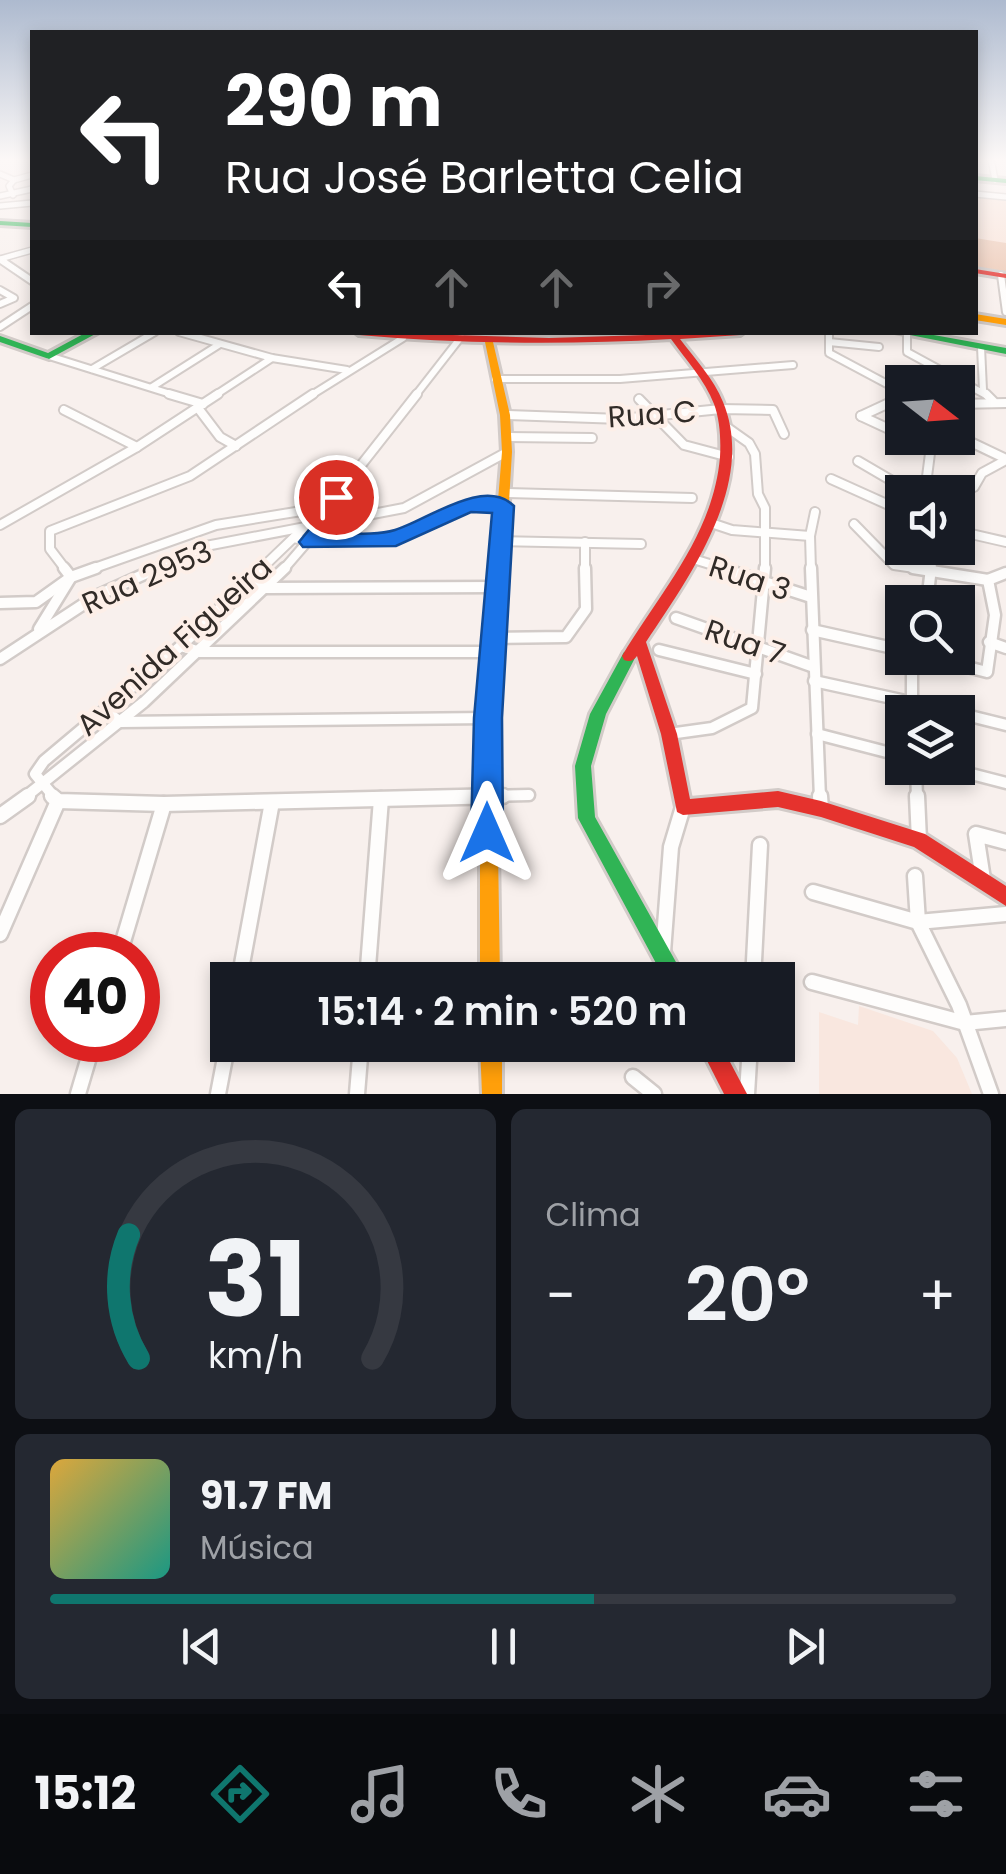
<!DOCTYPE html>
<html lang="pt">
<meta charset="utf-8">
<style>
:root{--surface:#171b24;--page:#242831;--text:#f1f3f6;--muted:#9ea1a6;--line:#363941;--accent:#0f766e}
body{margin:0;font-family:Poppins,sans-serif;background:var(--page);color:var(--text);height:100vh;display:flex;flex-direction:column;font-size:38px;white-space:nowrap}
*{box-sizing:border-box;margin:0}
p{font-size:32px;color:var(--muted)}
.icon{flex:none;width:55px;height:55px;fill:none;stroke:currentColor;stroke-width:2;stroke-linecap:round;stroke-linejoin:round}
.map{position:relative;height:1094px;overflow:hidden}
.sheet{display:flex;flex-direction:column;gap:15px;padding:15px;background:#0d0f14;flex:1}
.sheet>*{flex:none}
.hud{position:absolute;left:30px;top:30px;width:948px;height:305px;border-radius:0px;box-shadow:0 5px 15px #0003;background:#202124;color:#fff;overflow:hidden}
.needle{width:65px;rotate:107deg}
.controls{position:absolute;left:885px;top:365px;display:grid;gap:20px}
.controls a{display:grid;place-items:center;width:90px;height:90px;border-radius:0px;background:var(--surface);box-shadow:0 5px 15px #0003;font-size:50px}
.speed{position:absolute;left:30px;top:932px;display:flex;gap:20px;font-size:50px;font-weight:700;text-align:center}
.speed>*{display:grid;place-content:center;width:130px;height:130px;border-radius:50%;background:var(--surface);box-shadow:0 5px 15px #0003;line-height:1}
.speed .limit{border:15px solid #d22;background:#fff;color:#111}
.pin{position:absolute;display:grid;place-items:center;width:85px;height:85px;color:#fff;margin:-42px;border:5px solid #fff;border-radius:50%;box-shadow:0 2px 10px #0007}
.me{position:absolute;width:110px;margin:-55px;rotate:0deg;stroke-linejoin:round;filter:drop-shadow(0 0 8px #0008)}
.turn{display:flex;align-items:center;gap:35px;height:210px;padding:0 30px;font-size:45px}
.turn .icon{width:130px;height:130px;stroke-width:2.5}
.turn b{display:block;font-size:70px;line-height:85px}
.lanes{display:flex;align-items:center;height:95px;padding:0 30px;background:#0003;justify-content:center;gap:50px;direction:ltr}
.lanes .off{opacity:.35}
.big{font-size:75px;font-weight:600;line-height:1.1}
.sheet .widget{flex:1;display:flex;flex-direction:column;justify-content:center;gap:15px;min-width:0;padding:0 35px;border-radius:15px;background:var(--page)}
.sheet .dial{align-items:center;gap:0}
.dial svg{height:260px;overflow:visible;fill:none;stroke:var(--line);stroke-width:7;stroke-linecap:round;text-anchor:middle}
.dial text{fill:var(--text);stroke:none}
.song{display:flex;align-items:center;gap:30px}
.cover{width:120px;height:120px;border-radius:15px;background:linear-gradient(135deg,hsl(40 70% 55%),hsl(170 70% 35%))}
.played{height:10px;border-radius:5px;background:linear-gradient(90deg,var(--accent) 60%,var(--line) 60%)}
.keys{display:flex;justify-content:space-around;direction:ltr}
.heat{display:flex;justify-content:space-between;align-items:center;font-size:55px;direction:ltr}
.sheet .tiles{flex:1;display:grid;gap:15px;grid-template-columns:1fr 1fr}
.widget:last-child{grid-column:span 2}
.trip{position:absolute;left:210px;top:962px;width:585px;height:100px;border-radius:0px;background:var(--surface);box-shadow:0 5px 15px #0003;font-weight:600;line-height:100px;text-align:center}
.dock{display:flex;height:160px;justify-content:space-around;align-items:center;background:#090b0e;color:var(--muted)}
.dock .icon{width:70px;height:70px}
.dock .selected{color:var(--accent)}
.dock b{font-size:45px;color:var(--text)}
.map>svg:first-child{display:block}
.built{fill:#f9e7df}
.green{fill:#f9e1d5}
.forest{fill:#ecc6b1}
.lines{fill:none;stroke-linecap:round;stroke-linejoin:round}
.street-far4-casing{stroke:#d2cbc8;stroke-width:8}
.street-far3-casing{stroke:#d2cbc8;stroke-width:10}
.street-far2-casing{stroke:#d2cbc8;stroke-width:12}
.street-far1-casing{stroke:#d2cbc8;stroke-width:15}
.street-casing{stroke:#d2cbc8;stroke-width:19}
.fast-casing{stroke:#d2cbc8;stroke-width:6}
.slow-casing{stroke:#d2cbc8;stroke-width:6}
.jam-casing{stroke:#d2cbc8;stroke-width:6}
.street-far4{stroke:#fefdfc;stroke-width:5}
.street-far3{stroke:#fefdfc;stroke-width:6}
.street-far2{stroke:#fefdfc;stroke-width:8}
.street-far1{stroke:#fefdfc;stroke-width:10}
.street{stroke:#fefdfc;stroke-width:14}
.fast{fill:#30b455;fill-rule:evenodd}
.slow{fill:#ff9f0a;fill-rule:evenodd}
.jam{fill:#e5322d;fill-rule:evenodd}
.route{fill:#1a73e8;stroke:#114b97;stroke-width:2.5}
.labels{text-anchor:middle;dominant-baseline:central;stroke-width:8;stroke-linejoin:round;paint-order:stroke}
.street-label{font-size:30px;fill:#312b27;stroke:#fdefe8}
</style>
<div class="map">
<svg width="1006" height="1094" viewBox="0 0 1006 1094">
<rect width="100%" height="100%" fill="#f8f0ed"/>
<path class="built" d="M859 1006 933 1031 957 1058 972 1094H819V1012L858 1025Z"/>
<path class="green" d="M975 195 1006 198V273L975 268Z"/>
<path class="forest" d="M975 238 1006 243V273L975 268Z"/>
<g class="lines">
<g class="street-far4-casing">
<g id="street-far4">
<path d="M991 159 995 180"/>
<path d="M0 174 14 180 9 186 13 195"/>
<path d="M14 180 32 175"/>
<path d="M975 194 1006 197"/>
<path d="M0 196 32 189"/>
<path d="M0 206 32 203"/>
<path d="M0 259 5 262"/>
<path d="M0 259 32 250"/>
</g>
</g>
<g class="street-far3-casing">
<g id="street-far3">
<path d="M1 260 32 281"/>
<path d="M1001 275 1006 312"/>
<path d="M0 290 14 298 0 304"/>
<path d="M0 327 32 306"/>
<path d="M179 332 272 358 347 370"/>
<path d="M829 332V353L902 392"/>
<path d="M907 334V352L988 396"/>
<path d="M829 342 879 347"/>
<path d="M981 347 983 390"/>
<path d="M49 356 177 396"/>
<path d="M92 369 155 332"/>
<path d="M495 379H620L793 365"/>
<path d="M152 387 220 344"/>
<path d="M214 396 272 358"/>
<path d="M310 396 403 338"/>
<path d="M415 396 461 337"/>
</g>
</g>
<g class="street-far2-casing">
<g id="street-far2">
<path d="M169 394 203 404"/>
<path d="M986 394 993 401"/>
<path d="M639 399 684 445 729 457"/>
<path d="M958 404 1006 403"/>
<path d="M198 408 220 437 236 446"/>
<path d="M64 410 137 447"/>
<path d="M505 415 621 419 721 409 773 410 784 434"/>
<path d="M861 416 902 435"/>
<path d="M861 416 889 403"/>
<path d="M725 426 749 443 755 454 758 494 765 508V570"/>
<path d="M958 436 1006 459"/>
<path d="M506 437 592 438"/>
<path d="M915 438 931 441"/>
<path d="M858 461 911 492"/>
<path d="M831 479 902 511"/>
<path d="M961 490 974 487 982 473 1006 460"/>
<path d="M925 492 932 438"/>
<path d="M505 493 692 498"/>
<path d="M711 523 732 530 810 536"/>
<path d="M854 524 894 565 928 570"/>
<path d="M0 525 137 447 218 394"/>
<path d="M958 531 1006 542"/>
<path d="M294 538 311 542 396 538 468 505 504 506"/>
<path d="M502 541 641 544"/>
<path d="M585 542V570"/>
<path d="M690 558 729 570"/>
<path d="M66 570 50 549V531L190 476 313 394"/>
<path d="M89 570 216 525 320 508"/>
<path d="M152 570 206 546 404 508 507 452"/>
<path d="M260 570 336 497 417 394"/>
<path d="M283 570 327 519"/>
<path d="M811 570 810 536 815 512"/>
<path d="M931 570 934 549"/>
</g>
</g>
<g class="street-far1-casing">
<g id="street-far1">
<path d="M721 568 811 597"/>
<path d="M811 568 820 798"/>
<path d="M913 568 988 580"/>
<path d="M249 583 267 588 497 587"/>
<path d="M927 602 931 568"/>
<path d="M0 603 36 602 71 577 96 568"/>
<path d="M676 618 814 667"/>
<path d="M39 629 71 577 64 568"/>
<path d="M812 630 902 650"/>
<path d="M494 638 566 637 586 609 585 568"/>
<path d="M989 642 1006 648"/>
<path d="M181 646 200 652H493"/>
<path d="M659 650 756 674"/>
<path d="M912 658V712"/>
<path d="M932 658 987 672 995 615 988 580 1006 573"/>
<path d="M0 659 96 596 158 568"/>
<path d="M814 681 956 712"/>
<path d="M105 710 120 722 488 718"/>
<path d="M958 713 1006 725"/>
<path d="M669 734 712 728 752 708 765 568"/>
<path d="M817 734 902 756"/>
<path d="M916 768 917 798"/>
<path d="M948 768 1006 783"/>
<path d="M24 798 144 702 285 568"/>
<path d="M55 798 35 774 44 761 181 646 262 568"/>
<path d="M402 798 529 795"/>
</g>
</g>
<g class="street-casing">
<g id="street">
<path d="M52 796 58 801 164 804 503 796"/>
<path d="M820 796 821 809"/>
<path d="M917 796 919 840"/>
<path d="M0 816 28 796"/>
<path d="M915 876 918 922 959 1005 991 1094"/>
<path d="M983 879 976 834 1006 842"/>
<path d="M813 892 918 922 1006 914"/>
<path d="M0 934 58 801"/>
<path d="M663 952 671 847 683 807"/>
<path d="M119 955 164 804"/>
<path d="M239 980 272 802"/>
<path d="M367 980 381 799"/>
<path d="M753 980 760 845"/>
<path d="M812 982 965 1023 1006 1019"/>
<path d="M633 1077 654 1094"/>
<path d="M78 1094 94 1040"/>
<path d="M218 1094 228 1042"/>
<path d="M357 1094 361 1045"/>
<path d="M747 1094 750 1045"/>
</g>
</g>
<g class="fast-casing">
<g id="fast">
<path d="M975 176 1006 179V183L975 180Z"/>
<path d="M0 221 32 223V227L0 225Z"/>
<path d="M87 332H99L49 359 0 342V336L48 353Z"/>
<path d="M895 332H917L1006 348V354Z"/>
<path d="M629 650 634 652 636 656 606 714 591 766 595 817 686 980H665L578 818 575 766 590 714 624 652Z"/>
</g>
</g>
<g class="slow-casing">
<g id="slow">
<path d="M975 314 1006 319V325L975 320Z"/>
<path d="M489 339 493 342 510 415 512 452 496 718 500 980H480V718L502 452 500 415 485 342Z"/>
<path d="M480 1045H502V1094H482Z"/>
</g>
</g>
<g class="jam-casing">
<g id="jam">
<path d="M975 269 1006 274V278L975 273Z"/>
<path d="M355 332 549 338 744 332 740 335 680 339C695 359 714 379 723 402 757 484 689 577 646 642L677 734 690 799 778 791 821 801 925 834 1006 886V906L914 847 821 817 778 807 683 815 677 812 661 734 637 656C633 661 630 662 624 660L622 656C660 592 713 536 720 457 721 440 720 420 714 404 705 380 686 360 671 339 567 345 463 344 359 335Z"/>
<path d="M699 1045H721L747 1094H724Z"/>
</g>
</g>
<use href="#street-far4" class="street-far4"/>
<use href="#street-far3" class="street-far3"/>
<use href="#street-far2" class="street-far2"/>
<use href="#street-far1" class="street-far1"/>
<use href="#street" class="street"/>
<use href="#fast" class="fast"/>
<use href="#slow" class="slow"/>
<use href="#jam" class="jam"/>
</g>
<linearGradient id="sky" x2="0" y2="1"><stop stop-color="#adbacf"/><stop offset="0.51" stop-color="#fcf8f7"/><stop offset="1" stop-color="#fcf8f7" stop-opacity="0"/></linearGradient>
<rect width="1006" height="312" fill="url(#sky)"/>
<path class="route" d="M336 490 346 497 334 509 338 522 330 533C350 533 375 536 395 530 426 521 484 476 514 506L502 718 503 833 498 844 487 848 476 844 471 833 474 718 492 513 471 512 396 546 303 547 299 542 316 521 312 508Z"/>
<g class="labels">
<g class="street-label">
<text transform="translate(652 414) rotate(-4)">Rua C</text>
<text transform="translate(147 577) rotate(-24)">Rua 2953</text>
<text transform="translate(750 578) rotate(18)">Rua 3</text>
<text transform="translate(745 642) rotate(19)">Rua 7</text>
<text transform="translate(174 646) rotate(-42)">Avenida Figueira</text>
</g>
</g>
</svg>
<div class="controls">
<a><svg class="needle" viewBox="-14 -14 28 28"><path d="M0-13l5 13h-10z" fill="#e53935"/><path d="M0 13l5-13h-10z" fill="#9ea1a6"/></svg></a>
<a><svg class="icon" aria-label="sound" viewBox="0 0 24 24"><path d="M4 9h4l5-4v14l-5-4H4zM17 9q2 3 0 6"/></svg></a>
<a><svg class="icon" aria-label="search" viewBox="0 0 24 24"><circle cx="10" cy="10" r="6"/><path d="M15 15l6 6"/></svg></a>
<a><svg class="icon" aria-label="layers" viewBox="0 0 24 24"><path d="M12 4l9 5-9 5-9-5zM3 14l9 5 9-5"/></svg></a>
</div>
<div class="speed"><div class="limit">40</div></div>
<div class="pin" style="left:336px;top:497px;background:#d93025"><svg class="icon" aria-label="arrive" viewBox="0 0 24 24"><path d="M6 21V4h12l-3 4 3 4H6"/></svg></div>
<svg class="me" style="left:487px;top:833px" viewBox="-20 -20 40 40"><path d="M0-17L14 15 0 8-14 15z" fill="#1a73e8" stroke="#fff" stroke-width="4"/></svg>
<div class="trip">15:14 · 2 min · 520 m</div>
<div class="hud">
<div class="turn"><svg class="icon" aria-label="left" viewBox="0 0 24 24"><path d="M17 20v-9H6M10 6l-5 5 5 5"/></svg><div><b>290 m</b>Rua José Barletta Celia</div></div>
<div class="lanes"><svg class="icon" aria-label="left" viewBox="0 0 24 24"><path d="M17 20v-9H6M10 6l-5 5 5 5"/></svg><svg class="icon off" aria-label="ahead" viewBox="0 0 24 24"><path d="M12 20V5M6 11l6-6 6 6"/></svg><svg class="icon off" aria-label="ahead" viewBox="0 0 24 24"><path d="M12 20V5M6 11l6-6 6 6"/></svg><svg class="icon off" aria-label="right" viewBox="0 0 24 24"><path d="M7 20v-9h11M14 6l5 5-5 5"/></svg></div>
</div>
</div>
<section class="sheet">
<div class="tiles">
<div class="widget dial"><svg viewBox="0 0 100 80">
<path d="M14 69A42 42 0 1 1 86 69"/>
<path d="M14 69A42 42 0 0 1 11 31" stroke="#0f766e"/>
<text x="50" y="56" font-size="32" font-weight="700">31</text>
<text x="50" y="72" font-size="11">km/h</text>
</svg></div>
<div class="widget"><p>Clima</p>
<div class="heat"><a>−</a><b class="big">20°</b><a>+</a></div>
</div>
<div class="widget">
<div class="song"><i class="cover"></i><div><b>91.7 FM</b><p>Música</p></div></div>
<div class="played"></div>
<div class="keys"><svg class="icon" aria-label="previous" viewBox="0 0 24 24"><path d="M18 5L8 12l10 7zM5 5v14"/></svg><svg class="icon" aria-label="pause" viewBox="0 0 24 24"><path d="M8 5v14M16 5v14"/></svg><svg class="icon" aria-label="next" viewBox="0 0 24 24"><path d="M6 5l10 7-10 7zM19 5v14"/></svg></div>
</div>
</div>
</section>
<nav class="dock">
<b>15:12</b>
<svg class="icon selected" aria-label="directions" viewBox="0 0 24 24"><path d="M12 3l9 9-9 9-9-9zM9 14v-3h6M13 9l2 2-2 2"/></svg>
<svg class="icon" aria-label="music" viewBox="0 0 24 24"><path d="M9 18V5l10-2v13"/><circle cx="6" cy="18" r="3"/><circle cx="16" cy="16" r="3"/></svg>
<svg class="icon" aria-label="phone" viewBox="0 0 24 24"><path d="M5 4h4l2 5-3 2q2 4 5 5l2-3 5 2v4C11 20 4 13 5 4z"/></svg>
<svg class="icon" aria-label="climate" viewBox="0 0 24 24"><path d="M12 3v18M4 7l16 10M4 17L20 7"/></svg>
<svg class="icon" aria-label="car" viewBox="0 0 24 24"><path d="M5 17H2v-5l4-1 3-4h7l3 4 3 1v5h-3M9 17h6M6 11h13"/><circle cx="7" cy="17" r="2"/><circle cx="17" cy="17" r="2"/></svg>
<svg class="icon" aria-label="filters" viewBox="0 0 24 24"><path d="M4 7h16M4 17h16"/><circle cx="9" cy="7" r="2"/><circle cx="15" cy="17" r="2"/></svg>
</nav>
